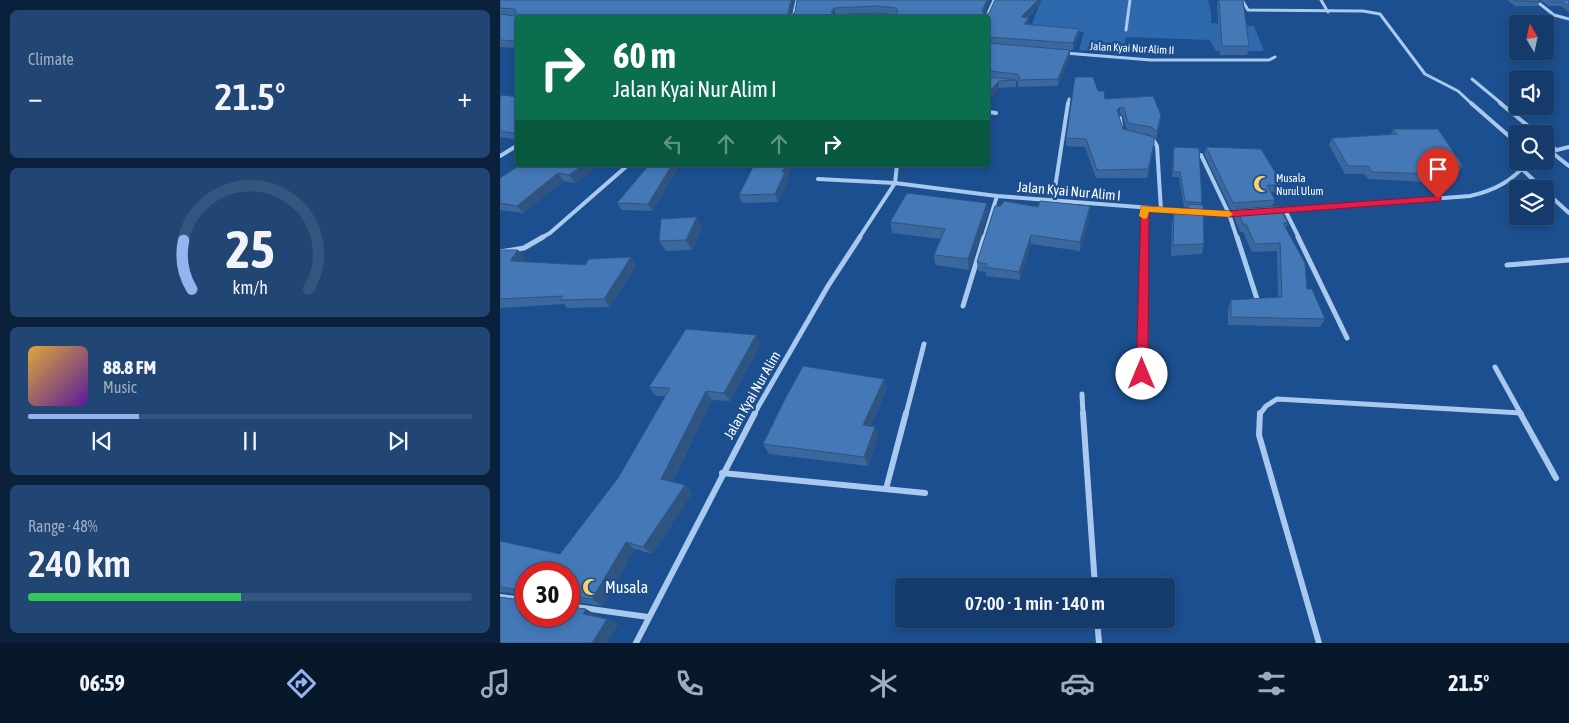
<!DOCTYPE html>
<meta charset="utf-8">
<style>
:root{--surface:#143b6b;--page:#214673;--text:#f1f3f6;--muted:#9dadc1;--line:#33557e;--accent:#95b2f1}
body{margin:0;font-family:"Asap Condensed",sans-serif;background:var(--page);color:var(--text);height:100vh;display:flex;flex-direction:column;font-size:19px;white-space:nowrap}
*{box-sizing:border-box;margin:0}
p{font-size:16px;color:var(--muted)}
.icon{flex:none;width:28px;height:28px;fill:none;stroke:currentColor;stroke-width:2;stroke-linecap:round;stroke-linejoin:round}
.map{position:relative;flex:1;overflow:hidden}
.drawer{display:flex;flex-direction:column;gap:10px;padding:10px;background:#0b203b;width:500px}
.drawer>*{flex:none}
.guide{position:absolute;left:15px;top:15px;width:475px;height:152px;border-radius:5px;box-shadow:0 2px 8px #0003,0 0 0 1px var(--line);background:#0b6e4f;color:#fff;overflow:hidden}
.needle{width:32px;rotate:351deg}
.fabs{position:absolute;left:1009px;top:15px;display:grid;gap:10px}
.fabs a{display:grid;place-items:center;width:45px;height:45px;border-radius:5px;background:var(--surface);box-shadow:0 2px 8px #0003,0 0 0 1px var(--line);font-size:25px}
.speed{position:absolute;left:15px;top:562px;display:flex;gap:10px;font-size:25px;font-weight:700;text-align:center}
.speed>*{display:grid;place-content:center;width:65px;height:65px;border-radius:50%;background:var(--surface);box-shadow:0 2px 8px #0003,0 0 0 1px var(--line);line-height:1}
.speed .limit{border:8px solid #d22;background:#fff;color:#111}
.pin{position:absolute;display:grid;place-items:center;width:42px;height:42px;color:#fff;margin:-51px -21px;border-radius:50% 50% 50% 0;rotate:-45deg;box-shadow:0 0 5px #0007}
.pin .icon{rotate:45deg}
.me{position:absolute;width:55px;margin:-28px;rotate:0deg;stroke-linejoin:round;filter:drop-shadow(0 0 4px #0008)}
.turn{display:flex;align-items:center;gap:18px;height:105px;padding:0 15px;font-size:22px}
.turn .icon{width:65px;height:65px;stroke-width:2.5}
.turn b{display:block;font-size:35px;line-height:42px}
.lanes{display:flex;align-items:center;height:48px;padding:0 15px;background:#0003;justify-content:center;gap:25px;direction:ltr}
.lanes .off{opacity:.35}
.big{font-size:38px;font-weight:600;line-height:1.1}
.drawer .tile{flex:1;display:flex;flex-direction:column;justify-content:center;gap:8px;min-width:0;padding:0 18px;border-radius:8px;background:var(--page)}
.drawer .dial{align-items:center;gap:0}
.dial svg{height:130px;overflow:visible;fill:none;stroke:var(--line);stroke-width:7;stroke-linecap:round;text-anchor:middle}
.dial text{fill:var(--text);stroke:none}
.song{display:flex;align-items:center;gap:15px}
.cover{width:60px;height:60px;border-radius:8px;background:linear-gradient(135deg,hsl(40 70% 55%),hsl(270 70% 35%))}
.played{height:5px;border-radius:2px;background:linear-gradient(90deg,var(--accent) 25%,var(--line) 25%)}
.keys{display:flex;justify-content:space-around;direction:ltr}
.heat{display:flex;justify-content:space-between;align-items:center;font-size:28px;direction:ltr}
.charge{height:8px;border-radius:4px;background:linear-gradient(90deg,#34c759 48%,var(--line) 0)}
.trip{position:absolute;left:395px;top:578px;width:280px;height:50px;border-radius:5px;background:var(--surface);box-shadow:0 2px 8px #0003,0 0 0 1px var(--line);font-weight:600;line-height:50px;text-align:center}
.tabs{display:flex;height:80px;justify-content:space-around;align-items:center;background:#08182b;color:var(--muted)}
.tabs .icon{width:35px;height:35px}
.tabs .active{color:var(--accent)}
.tabs b{font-size:22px;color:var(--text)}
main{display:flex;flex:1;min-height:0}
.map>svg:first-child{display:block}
.green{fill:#2e69ad}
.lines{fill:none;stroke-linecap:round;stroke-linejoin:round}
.minor-far3{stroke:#a9c9ee;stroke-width:3}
.minor-far2{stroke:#a9c9ee;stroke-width:4}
.minor-far1{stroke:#a9c9ee;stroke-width:5}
.minor{stroke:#a9c9ee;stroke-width:6}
.wall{fill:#3a679d;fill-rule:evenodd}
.shaded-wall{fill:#305480}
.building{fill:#4478b7;stroke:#305480;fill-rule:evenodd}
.route{fill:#e11d48;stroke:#92132f}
.slow{fill:#f59e0b}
.labels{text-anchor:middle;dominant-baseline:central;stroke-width:5;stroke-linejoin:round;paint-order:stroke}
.far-street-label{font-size:11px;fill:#fff;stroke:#1b4f8f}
.far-poi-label{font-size:11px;fill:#fff;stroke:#1b4f8f;text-anchor:start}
.street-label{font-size:14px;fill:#fff;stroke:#1b4f8f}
.near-poi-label{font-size:16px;fill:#fff;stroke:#1b4f8f;text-anchor:start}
</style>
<main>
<section class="drawer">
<div class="tile"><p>Climate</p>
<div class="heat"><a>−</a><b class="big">21.5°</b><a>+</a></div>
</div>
<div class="tile dial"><svg viewBox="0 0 100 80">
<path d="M14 69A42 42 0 1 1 86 69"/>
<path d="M14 69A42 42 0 0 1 9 39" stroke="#95b2f1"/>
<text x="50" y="56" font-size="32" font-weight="700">25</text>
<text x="50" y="72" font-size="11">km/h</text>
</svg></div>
<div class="tile">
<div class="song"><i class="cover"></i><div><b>88.8 FM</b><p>Music</p></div></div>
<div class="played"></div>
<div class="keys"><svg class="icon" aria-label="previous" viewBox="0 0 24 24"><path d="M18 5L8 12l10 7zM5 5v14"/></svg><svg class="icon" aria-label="pause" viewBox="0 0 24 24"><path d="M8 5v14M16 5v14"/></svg><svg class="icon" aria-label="next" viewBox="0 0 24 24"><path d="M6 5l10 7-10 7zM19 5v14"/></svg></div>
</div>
<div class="tile"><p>Range · 48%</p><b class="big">240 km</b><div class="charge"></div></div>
</section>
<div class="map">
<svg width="1069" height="643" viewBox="0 0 1069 643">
<rect width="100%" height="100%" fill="#1b4f8f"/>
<path class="green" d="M541 0H708L711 12V23L754 26 764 51H716L710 40 626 37 623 53 579 50 584 32 531 27Z"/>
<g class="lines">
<g class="minor-far3">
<path d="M742 0 748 10 863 11 880 14 925 74 958 91 972 104"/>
<path d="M821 0 828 12"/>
<path d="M1035 0 1054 15 1069 19"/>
<path d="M293 18 297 0"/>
<path d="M486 18 494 0"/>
<path d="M626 30 630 0"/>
<path d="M565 53 651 60H769L775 57"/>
<path d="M972 79 1002 104"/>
<path d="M568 104 569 99"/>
</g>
<g class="minor-far2">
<path d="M971 103 1018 144"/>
<path d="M1000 103 1038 134"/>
<path d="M488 112 496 113"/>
<path d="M620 118 621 127"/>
<path d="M649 139 654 141 657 146 661 210"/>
<path d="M1045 140 1055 149"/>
<path d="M1050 151 1069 166"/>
<path d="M1045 153 1069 147"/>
<path d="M701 155 729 214 737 238"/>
<path d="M0 156 18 145"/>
<path d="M1022 169 1043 189"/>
<path d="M318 179 395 183 497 196 729 214 741 213"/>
<path d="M1045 191 1069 213"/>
<path d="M553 201 568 103"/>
<path d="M785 210 799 238"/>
<path d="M775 211 970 196C996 190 1012 181 1029 161"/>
<path d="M41 238 50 233 128 165"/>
<path d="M359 238 395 183 397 165"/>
<path d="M484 238 497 196"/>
<path d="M644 238V209"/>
</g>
<g class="minor-far1">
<path d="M737 237 757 299"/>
<path d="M798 237 847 338"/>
<path d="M0 252 24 248 43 237"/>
<path d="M1007 265 1069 260"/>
<path d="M463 306 484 237"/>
<path d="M995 367 1021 414"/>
<path d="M642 374 644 237"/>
<path d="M582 394 583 414"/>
<path d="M254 414 328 286 360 237"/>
<path d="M406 414 424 344"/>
<path d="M760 414 766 406 777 399 1021 413"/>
</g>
<g class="minor">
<path d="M583 413 595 586"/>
<path d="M760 413 759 435 819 643"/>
<path d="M1020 413 1056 478"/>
<path d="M222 473 425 493"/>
<path d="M386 489 406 413"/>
<path d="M0 597 26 600"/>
<path d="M69 606 148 617"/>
<path d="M597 619 599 643"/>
<path d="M136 643 255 413"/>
</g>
</g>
<g class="wall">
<path d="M0 0H294L292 15 295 12 297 0 485 15 542 2 527 18H529V24L579 35 573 50H570V56L558 86 518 87V81H516V87L499 88 488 101V18H18V48L0 47ZM377 13 395 15H336Z"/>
<path d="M718 0H743L749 46 747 55H720L717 6Z"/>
<path d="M1007 0H1038L1040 2 1037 6H1015Z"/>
<path d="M1040 0H1069V12L1061 6H1049Z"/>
<path d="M598 91 605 99 660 123 656 139 654 137 653 152 647 178H596L585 147 566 146V138ZM620 114 623 116 627 130 623 129 619 115ZM636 133 650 135 653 137Z"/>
<path d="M0 97H18V140L0 137Z"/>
<path d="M893 129 963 166 958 173 931 172 933 174 928 182 868 179 864 174H845L829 145 832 138 891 134Z"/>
<path d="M674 147 702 203 701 205 704 244 702 254 671 256 672 223 674 213 686 214 687 207H684L679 177H672L673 152Z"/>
<path d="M706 147 783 185 780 192H770L775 200 772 207 788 223 786 228 807 289 825 319 820 327 728 325V308L731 300 778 297 777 251 752 252 743 232H740L734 217 736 210H731L704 154Z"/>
<path d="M98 165 75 183 64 181 23 213 0 210V178Z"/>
<path d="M147 165H180L152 211 122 210 117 203 148 166Z"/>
<path d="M254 165H293L287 177 288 180 278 202 242 203 239 195Z"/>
<path d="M487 203 488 213 469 270 435 265 434 255 441 239 392 233 390 222Z"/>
<path d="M501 206H590V215L580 251 531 244 520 280 486 276V272L478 271 477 262Z"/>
<path d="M202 228 192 250 166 251 159 241Z"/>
<path d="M0 250H18L25 258 22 262 85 265H136L110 307 67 308 64 304 0 308Z"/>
<path d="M261 344 230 401 212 400 172 482 185 485 192 493 152 554 135 549 102 606 69 601V574L26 616 97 615 96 616 107 619 118 624 106 643H0L13 599 19 595 18 594 0 592V541L60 554 118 478 166 396H156L149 387Z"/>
<path d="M384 379 387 389 371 426 375 427 378 436 368 466 269 454 263 444Z"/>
</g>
<g class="shaded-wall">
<path d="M291 0H294L291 18 288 14Z"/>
<path d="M487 0H490L483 18 482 11Z"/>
<path d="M538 0H542V2L521 23V17Z"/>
<path d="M334 8 336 15 334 18 331 12Z"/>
<path d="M529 18V25L524 24Z"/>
<path d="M579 29V35L573 50V43Z"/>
<path d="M570 50V56L558 86V79Z"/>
<path d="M499 81V88L488 101V93Z"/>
<path d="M620 107V114L616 117 617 110Z"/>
<path d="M83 165H98L75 183 69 175Z"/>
<path d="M172 165H180L152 211 148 204Z"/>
<path d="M286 165H293L287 177 288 180 278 202 275 194 282 172Z"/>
<path d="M58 173 64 181 23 213 17 206Z"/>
<path d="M487 203 488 213 469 270 468 259Z"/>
<path d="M590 206V215L580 251V242Z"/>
<path d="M197 217 202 228 192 250 186 240Z"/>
<path d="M531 235V244L520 280 519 272Z"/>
<path d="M18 250 25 258 17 269 10 261Z"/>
<path d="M131 257 136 265 110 307 104 299Z"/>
<path d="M256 335 261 344 230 401 224 393Z"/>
<path d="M384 379 387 389 367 435 363 425Z"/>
<path d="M206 391 212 400 169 487 161 479Z"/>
<path d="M375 427 378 436 368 466 364 457Z"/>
<path d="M185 485 192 493 152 554 143 547Z"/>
<path d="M126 542 135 549 102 606 92 599Z"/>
<path d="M86 609 97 615 94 620 83 614Z"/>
<path d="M107 619 118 624 106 643H92Z"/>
</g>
<g class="building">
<path d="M0 0H291L288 14 292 15 295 12 297 0H487L482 11 485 15 489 13 495 0H538L521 17 529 18 524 24 579 29 573 43 488 37V18H18V41L0 40V14L14 16 17 14 15 9 0 8ZM376 6 396 8 398 12 395 15 376 13 335 15 331 12 334 8Z"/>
<path d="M719 0H743L749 46H722Z"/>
<path d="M1015 0H1038L1040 2 1017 1Z"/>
<path d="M1049 0H1069V6L1063 2H1051Z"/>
<path d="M488 43 570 50 558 79 518 80 520 77 518 74 488 71Z"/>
<path d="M488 77 516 80 499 81 488 93Z"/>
<path d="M575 77H593L598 91H604L605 99 653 96 661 115 657 131 651 127 628 123 624 108 620 107 617 110 623 129 654 137V144L648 169 597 170 586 139 566 138Z"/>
<path d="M3 95 18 97V134L0 131V97Z"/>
<path d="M893 129H938L963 166 926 164 933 174 872 172 868 166H848L832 138 897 134Z"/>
<path d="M674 147 699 148 702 203 685 201 680 172H673Z"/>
<path d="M706 147 761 149 783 185H767L775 200 733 203Z"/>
<path d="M20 165H83L69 175 58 173 17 206 0 203V178Z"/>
<path d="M149 165H172L148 204 117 203Z"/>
<path d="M254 165H286L282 172H285L275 194 239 195Z"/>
<path d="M407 193 487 203 468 259 434 255 445 229 390 222Z"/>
<path d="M504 201 538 207 540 201 590 206 580 242 531 235 519 272 485 267 487 264 477 262 495 206H501Z"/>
<path d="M688 204 703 205 704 244 673 245 674 213 690 214Z"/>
<path d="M779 206 788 223H783L805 263 807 289H812L825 319 731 317V300L782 297 780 243 755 244 746 224H743L737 209Z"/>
<path d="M197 217 186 240 159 241 161 219Z"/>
<path d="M0 250H18L10 261 85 265 89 259 131 257 104 299 60 300 63 296 0 299Z"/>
<path d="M186 329 256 335 224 393 206 391 161 479 185 485 143 547 126 542 92 599 69 596V574H26V616H69V607L86 609 83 614 107 619 92 643H0V597L13 599 19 595 18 591 14 589 0 587V541L60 554 118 478 170 388 149 387Z"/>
<path d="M303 366 384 379 363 425 375 427 364 457 263 444 285 399Z"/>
</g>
<path class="route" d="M938 196 941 197V201L729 217 649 212 648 374 646 377H638L636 374 641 206 729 211Z"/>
<path class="slow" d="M641 206 729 211 733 214 729 217 649 212 647 218 644 219 639 216Z"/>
<defs>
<g id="mosque-bare" transform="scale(1.35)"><path d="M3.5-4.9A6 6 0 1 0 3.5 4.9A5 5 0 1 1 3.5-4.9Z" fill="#ffd166" stroke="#1b4f8f" stroke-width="2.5" paint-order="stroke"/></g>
</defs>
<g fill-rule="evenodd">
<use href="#mosque-bare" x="762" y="184"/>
<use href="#mosque-bare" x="91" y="587"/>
</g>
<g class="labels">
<g class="far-street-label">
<text transform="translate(632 48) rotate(3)">Jalan Kyai Nur Alim II</text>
</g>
<g class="far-poi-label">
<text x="776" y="178">Musala<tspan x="776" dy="13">Nurul Ulum</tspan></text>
</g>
<g class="street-label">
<text transform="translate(569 191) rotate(5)">Jalan Kyai Nur Alim I</text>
<text transform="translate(252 395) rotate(-60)">Jalan Kyai Nur Alim</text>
</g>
<g class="near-poi-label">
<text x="105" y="587">Musala</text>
</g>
</g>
</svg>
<div class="fabs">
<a><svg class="needle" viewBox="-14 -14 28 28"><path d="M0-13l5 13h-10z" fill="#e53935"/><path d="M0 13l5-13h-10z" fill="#9dadc1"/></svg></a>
<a><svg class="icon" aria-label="sound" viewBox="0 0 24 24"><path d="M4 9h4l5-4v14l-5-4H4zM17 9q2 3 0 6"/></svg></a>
<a><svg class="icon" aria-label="search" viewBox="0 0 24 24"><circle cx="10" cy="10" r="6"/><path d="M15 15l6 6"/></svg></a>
<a><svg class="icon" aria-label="layers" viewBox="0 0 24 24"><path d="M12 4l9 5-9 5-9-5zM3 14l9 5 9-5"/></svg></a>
</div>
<div class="speed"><div class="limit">30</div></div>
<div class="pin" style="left:938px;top:199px;background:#d93025"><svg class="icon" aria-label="arrive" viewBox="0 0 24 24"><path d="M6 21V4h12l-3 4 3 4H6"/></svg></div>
<svg class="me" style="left:642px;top:374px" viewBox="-20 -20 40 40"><circle r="19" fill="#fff"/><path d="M0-13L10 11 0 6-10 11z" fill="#e11d48"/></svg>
<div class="trip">07:00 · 1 min · 140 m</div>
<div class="guide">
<div class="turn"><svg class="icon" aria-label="right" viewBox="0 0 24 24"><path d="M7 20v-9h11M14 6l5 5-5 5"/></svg><div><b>60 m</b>Jalan Kyai Nur Alim I</div></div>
<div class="lanes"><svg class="icon off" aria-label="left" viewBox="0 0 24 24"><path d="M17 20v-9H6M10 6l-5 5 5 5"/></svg><svg class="icon off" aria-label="ahead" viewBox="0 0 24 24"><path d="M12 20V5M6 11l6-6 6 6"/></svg><svg class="icon off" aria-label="ahead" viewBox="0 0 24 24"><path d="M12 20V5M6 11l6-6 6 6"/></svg><svg class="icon" aria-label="right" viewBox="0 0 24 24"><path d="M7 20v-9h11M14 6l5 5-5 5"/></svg></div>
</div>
</div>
</main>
<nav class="tabs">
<b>06:59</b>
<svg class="icon active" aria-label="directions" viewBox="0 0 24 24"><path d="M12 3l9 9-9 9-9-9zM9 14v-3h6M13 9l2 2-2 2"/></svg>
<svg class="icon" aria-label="music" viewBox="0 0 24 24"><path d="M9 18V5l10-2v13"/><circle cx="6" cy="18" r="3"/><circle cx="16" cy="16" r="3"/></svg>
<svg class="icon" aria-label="phone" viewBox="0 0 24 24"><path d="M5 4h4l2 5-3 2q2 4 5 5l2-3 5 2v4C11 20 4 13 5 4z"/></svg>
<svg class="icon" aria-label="climate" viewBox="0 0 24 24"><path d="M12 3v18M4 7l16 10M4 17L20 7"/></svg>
<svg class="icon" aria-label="car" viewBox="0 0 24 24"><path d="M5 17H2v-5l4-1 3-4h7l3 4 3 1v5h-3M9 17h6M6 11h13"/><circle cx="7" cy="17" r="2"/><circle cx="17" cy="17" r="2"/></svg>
<svg class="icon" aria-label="filters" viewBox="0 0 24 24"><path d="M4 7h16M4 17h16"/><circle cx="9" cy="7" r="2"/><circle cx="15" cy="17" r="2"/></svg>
<b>21.5°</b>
</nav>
